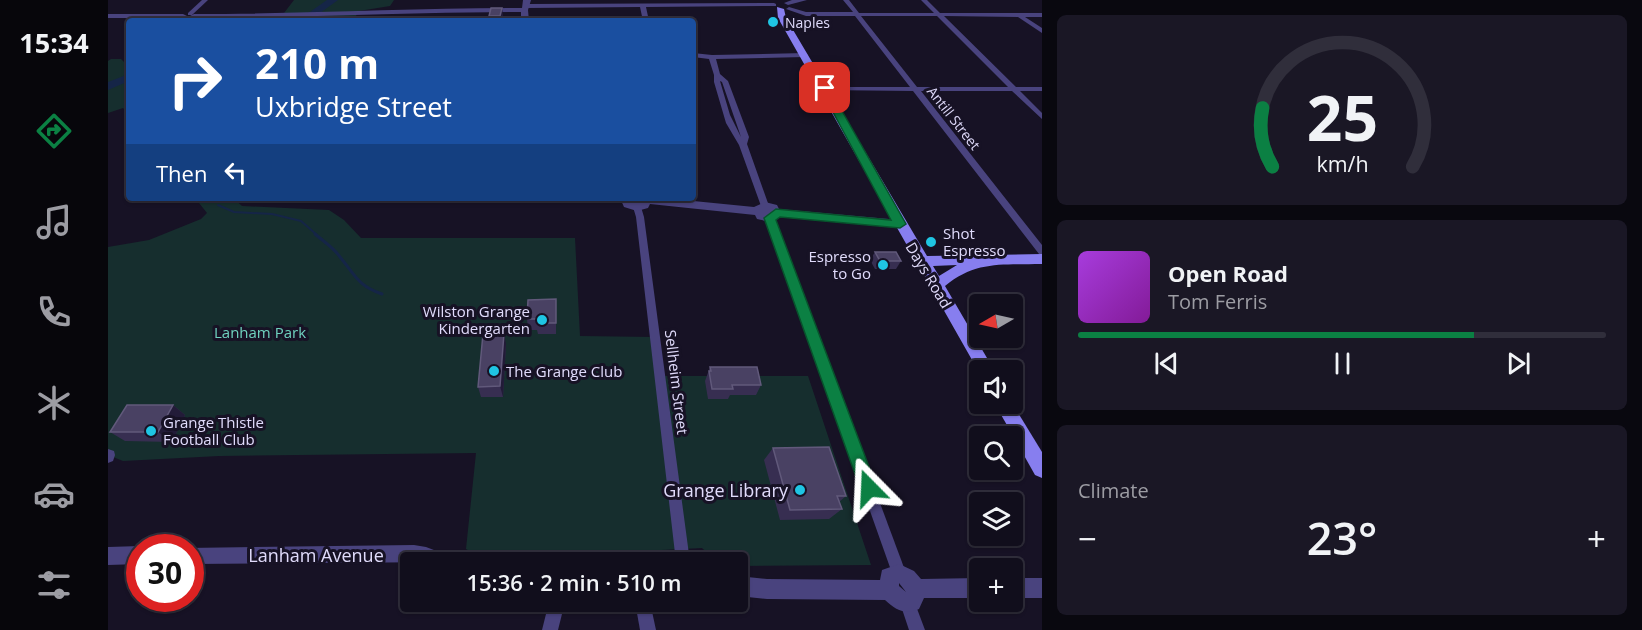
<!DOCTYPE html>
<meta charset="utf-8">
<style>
:root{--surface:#110e1c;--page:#1a1725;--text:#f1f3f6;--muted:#9c9ca3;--line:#302e3b;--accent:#0b8043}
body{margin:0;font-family:"Open Sans",sans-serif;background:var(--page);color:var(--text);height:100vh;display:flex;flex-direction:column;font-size:22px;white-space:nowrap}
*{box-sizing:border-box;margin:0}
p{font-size:20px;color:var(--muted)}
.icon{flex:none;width:33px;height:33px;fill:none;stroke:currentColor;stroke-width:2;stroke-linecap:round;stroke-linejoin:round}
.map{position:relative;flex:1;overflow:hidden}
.sheet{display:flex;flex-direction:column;gap:15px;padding:15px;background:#09080f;width:600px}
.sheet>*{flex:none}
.hud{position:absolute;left:18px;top:18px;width:570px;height:183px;border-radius:6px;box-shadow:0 2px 4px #0004,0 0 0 2px var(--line);background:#1a4fa0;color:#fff;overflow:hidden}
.needle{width:39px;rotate:261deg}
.buttons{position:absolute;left:861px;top:294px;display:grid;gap:12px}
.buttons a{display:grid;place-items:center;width:54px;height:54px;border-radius:6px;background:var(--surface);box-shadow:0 2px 4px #0004,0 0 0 2px var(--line);font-size:30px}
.speed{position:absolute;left:18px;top:534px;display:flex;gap:12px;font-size:30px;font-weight:700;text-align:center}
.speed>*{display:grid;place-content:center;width:78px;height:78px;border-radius:50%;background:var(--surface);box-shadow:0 2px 4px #0004,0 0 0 2px var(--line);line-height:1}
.speed .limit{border:9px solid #d22;background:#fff;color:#111}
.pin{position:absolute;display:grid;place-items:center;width:51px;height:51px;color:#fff;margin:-26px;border-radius:12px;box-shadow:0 3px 9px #0006}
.me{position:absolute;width:66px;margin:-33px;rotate:339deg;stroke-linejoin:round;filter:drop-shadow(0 0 4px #0008)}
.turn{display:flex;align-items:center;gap:21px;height:126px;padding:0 30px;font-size:27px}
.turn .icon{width:78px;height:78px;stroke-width:2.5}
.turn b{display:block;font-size:42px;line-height:51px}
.then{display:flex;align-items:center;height:57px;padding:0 30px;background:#0003;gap:12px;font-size:22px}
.big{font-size:45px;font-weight:600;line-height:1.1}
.sheet .card{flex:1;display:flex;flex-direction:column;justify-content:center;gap:9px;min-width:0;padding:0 21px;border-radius:9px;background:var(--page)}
.sheet .dial{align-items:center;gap:0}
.dial svg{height:156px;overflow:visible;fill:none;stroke:var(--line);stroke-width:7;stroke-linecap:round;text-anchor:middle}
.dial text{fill:var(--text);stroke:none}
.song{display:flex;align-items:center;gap:18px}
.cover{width:72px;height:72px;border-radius:9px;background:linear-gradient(135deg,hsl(280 70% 55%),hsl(290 70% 35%))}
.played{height:6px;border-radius:3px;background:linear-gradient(90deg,var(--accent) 75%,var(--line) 75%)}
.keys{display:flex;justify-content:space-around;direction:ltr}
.heat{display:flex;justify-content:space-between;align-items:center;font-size:33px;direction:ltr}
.trip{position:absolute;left:292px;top:552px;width:348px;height:60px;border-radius:6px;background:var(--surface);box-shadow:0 2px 4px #0004,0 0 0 2px var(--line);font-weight:600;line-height:60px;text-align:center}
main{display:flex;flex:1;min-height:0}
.tab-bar{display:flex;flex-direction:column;width:108px;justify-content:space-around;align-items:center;background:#07060b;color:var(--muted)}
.tab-bar .icon{width:42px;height:42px}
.tab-bar .active{color:var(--accent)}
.tab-bar b{font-size:27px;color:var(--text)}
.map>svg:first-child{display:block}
.green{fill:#162e2e}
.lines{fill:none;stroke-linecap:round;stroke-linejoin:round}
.stream-far1{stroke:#152547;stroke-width:2}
.stream{stroke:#152547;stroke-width:3}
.river{fill:#152547;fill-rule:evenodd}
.minor{fill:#49437e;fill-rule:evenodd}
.tertiary{fill:#49437e;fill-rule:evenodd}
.secondary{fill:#877eef;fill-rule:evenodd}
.wall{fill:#372e51}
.shaded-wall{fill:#221b38}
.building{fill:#494163;stroke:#61597b;stroke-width:1.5}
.route{fill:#0b8043;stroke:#07532c;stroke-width:1.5}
.poi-dot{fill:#1fc5e3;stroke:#171225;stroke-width:2}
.labels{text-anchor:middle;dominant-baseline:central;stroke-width:6;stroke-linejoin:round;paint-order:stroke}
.far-poi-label{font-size:14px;fill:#e0dbfb;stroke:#171225;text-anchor:start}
.far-street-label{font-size:14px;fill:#e0dbfb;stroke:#171225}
.poi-label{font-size:15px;fill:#e0dbfb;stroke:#171225;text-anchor:start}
.street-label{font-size:15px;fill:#e0dbfb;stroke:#171225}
.park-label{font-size:15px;fill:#6fd2bf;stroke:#171225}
.near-poi-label{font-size:18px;fill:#e0dbfb;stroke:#171225;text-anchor:end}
.near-street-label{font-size:18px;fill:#e0dbfb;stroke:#171225}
</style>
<main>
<nav class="tab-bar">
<b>15:34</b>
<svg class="icon active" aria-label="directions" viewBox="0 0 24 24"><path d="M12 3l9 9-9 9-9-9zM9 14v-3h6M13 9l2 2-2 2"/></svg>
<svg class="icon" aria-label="music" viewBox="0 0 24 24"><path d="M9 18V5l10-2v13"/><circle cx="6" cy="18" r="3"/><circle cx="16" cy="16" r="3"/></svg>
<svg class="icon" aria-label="phone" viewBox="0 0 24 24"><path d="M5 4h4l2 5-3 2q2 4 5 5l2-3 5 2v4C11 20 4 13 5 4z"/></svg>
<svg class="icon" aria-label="climate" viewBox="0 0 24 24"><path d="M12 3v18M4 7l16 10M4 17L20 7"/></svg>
<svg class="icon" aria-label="car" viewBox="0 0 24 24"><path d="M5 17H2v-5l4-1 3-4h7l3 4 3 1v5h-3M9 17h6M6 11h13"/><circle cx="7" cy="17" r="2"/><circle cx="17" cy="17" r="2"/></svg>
<svg class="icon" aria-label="filters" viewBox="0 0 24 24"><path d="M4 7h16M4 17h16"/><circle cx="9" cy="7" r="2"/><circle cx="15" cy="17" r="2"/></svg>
</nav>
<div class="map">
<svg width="934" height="630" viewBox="0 0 934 630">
<rect width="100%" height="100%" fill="#171225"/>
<g class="green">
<path d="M186 0H286L282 6 251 11 245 21H149L152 18 173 17Z"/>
<path d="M3 59H13L16 62 21 60V115L15 108 0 113V61Z"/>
<path d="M87 198H125L134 206 221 210 236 220 253 238H467L472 336 545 337 549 376H700L763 565 630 566V562H609L594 548 554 550 543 562H382L358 549 368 453 111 456 15 461 0 455V247L41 240 93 219 99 213Z"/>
</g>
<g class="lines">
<path class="stream-far1" d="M110 205 126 212 164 214 193 221 209 235"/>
<path class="stream" d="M207 234C215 241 226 248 232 257 247 275 250 286 274 294"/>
<g class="river">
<path d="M219 0H230L201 21H189Z"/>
<path d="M21 74V81L0 90V82Z"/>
</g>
<g class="minor">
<path d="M94 0H100L84 15H80V13Z"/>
<path d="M735 0H741L751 13H826L813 0H819L832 13H934V17H917L934 28V33L910 17 836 16 908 87H934V91H912L934 113V119L904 91H813L934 245V255L931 254 805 91 715 90V88L717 87H802L747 16H698L678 9 681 7 698 12H745ZM753 16H829L900 87H809Z"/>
<path d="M666 3 668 4V6L538 7 541 21H535L532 7 419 8 416 6 419 4Z"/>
<path d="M585 53 604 55 697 53 700 55 697 57 608 59 612 74 620 81 641 137 639 144 661 206 660 208H654L653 206 631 145 618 123 606 82V75L601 59 585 57ZM612 81 614 82 633 137 622 115Z"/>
<path d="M317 198H385L381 201H321Z"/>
<path d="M529 204 533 207 536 217 582 562H568L528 217 525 207Z"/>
<path d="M662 215 666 218 798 573 796 578 791 580 786 578 784 573 658 218Z"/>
<path d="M0 449 6 451 7 455 5 461 0 463Z"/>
<path d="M800 595 805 598 817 630H801L792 603 795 598Z"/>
<path d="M441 602H457L450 630H434Z"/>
<path d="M527 602H542L548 630H532Z"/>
</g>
<g class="tertiary">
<path d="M415 0H423L420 10 421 21H413V12C304 12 195 18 86 18L82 16 86 14C195 14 304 8 414 8Z"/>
<path d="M684 0H699L680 5 676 3Z"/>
<path d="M0 14H75L79 16 75 18H0Z"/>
<path d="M413 198H429L423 202 415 201Z"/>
<path d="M512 198H524L525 202 529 203 531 198H555L646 207 657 202 669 205 671 209 792 220 798 224 792 228 672 217 662 222 649 219 647 215 542 204 540 208 529 211 516 207Z"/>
<path d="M306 545 318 547 339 555 341 562 82 564V548H78Z"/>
<path d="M32 546 36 548H32V564L0 565V547Z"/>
<path d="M791 564 806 571 813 579 872 578V598H816L811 609C796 615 788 610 777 600L659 599 630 596V576L659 579 772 580 774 570ZM791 583 798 592 791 586Z"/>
<rect x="904" y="578" width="30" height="20"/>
<path d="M563 602H597L594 609 580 614 566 609Z"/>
</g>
<g class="secondary">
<path d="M669 7 676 9 678 18 819 256 934 254V264C896 265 868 260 837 286L886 370H872V374L670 18ZM849 265 831 276 825 266Z"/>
<path d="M904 403 934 452V478L927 475 887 404Z"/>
</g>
</g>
<g class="wall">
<path d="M395 15 393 21H382L381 16Z"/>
<path d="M767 252 793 261 788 269H767L762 260Z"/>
<path d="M448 311V334H430L429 330H420L419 319Z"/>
<path d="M398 344 395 397H373L370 387Z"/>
<path d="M602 367 653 385 648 395H622L620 399H600L597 381Z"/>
<path d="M65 405 77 415 64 442 17 441 2 432Z"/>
<path d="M665 448 738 496 731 502 734 509 721 519 672 520 656 460Z"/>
</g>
<g class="shaded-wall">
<path d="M394 8 395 15 393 21 392 16Z"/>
<path d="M396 333 398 344 395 397 392 386Z"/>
<path d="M65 405 77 415 64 442 50 432Z"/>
</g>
<g class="building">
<path d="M383 8H394L392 16H381Z"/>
<path d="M767 252H788L793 261H772Z"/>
<path d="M448 299V323H429V319H419L420 300Z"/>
<path d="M396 333 392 386 370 387 375 334Z"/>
<path d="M602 367H649L653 385H624L625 389H604L601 371H603Z"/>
<path d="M19 405H65L50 432H2Z"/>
<path d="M721 447 738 496H729L734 509 682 510 665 448Z"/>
</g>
<path class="route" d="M717 86 721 88 798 224 792 228 672 217 668 220 769 488 767 494 761 496 755 494 752 488 656 218 668 209 783 220 712 88Z"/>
<g class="poi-dot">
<circle cx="665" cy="22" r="6"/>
<circle cx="823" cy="242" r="6"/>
<circle cx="775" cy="265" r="6"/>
<circle cx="434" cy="320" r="6"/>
<circle cx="386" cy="371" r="6"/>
<circle cx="43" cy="431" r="6"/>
<circle cx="692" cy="490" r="6"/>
</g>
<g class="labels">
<g class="far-poi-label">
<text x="677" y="22">Naples</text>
</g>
<g class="far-street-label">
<text transform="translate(846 118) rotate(52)">Antill Street</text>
</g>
<g class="poi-label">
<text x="835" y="233">Shot<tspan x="835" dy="17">Espresso</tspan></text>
<text x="763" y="256" text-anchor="end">Espresso<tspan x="763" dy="17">to Go</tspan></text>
<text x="422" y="311" text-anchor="end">Wilston Grange<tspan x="422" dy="17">Kindergarten</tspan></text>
<text x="398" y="371">The Grange Club</text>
<text x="55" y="422">Grange Thistle<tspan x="55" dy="17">Football Club</tspan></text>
</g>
<g class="street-label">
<text transform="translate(821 275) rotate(59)">Days Road</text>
<text transform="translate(569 382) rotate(83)">Sellheim Street</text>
</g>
<g class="park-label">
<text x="152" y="332">Lanham Park</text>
</g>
<g class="near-poi-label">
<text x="680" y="490">Grange Library</text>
</g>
<g class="near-street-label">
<text x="208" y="555">Lanham Avenue</text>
</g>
</g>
</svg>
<div class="buttons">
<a><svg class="needle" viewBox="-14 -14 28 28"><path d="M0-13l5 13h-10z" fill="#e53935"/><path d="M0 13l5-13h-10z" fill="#9c9ca3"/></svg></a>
<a><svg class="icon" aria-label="sound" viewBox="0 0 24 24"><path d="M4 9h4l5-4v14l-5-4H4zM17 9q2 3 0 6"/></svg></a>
<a><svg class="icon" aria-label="search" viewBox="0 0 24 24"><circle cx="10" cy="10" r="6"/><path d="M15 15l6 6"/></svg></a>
<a><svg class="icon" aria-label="layers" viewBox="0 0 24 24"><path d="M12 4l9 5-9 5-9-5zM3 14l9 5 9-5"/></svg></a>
<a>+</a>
</div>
<div class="speed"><div class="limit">30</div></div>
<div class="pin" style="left:717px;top:88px;background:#d93025"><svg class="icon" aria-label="arrive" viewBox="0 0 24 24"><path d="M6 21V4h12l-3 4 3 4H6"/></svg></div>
<svg class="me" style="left:761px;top:488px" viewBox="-20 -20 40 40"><path d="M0-17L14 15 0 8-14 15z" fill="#0b8043" stroke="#fff" stroke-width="4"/></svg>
<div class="trip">15:36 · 2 min · 510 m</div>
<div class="hud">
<div class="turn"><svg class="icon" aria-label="right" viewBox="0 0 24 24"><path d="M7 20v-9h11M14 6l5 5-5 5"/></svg><div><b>210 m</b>Uxbridge Street</div></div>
<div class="then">Then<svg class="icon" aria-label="left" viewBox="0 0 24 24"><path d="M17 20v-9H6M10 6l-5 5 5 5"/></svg></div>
</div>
</div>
<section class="sheet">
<div class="card dial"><svg viewBox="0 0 100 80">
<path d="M14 69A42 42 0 1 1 86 69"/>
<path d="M14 69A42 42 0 0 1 9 39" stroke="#0b8043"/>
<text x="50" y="56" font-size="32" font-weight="700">25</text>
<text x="50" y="72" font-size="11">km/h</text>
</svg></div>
<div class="card">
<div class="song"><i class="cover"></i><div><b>Open Road</b><p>Tom Ferris</p></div></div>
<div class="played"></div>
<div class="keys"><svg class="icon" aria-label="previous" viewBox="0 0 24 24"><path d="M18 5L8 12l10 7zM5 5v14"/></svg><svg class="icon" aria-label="pause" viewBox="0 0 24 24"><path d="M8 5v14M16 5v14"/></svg><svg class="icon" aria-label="next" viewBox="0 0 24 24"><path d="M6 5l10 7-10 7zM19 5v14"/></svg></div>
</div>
<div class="card"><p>Climate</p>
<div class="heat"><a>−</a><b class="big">23°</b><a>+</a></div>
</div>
</section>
</main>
